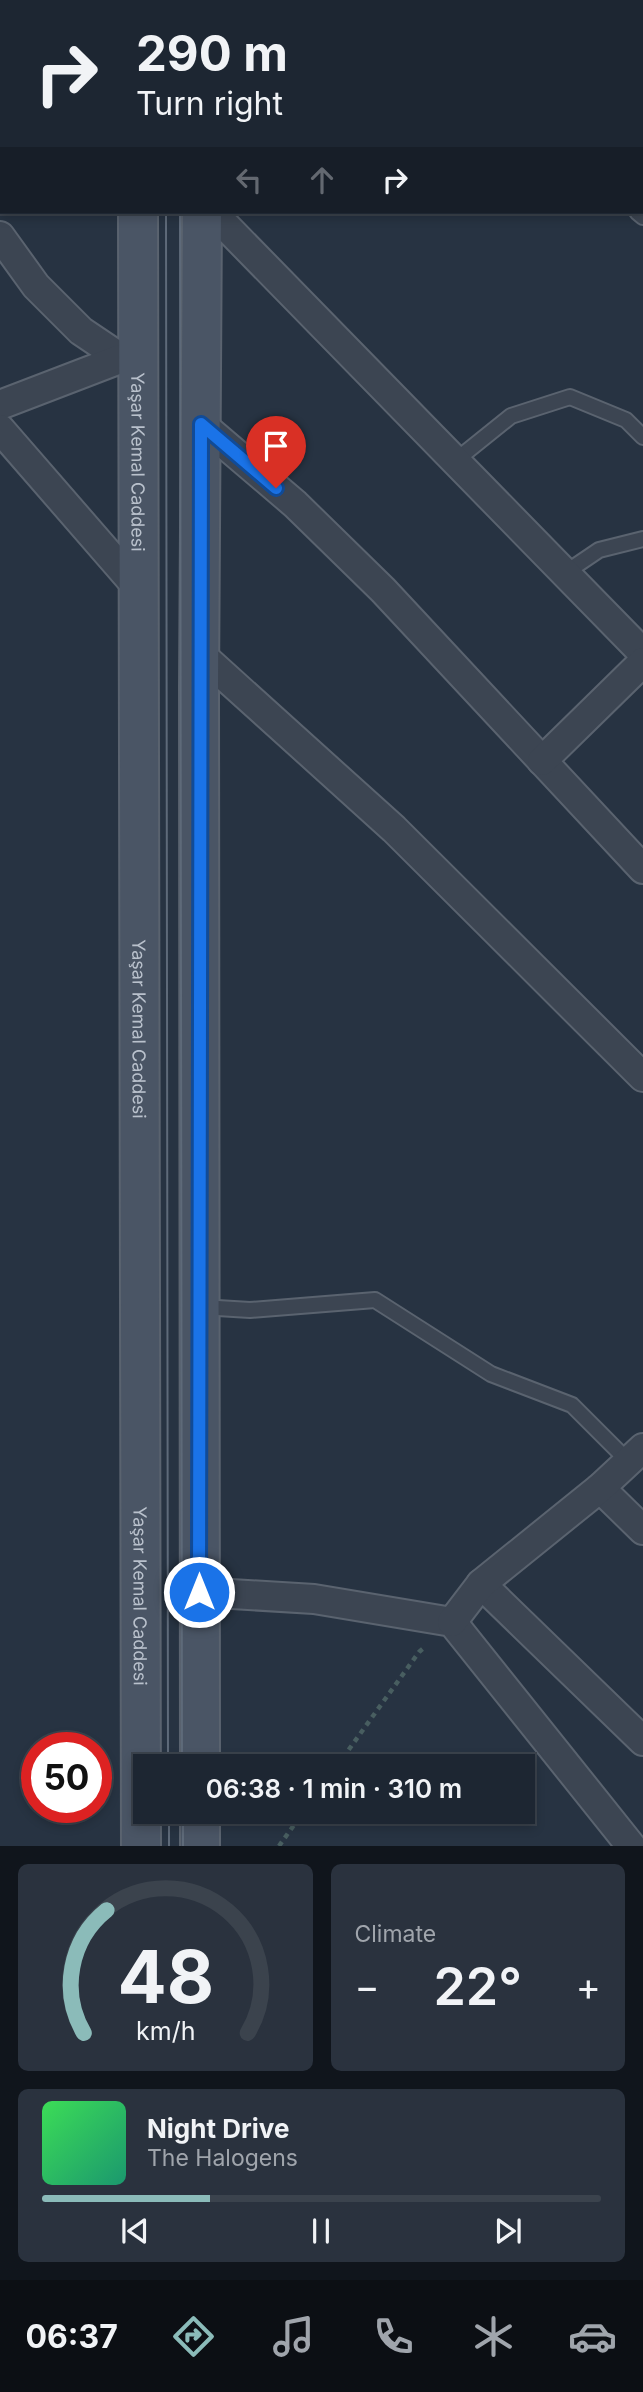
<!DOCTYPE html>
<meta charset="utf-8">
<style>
:root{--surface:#1d2632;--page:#2a323e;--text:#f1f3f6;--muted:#a0a5ac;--line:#3b434d;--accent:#8bbbb9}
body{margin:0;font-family:Inter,sans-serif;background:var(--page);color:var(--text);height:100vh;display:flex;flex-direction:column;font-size:26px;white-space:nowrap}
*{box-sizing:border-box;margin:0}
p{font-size:23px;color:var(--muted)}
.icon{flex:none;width:38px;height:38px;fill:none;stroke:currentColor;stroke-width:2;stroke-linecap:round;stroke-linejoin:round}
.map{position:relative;height:1846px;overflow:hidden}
.sheet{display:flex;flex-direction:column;gap:18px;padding:18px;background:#10151c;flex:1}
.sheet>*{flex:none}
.top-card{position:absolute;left:0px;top:0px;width:644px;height:214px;box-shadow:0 4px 10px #0003,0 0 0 2px var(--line);background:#1d2632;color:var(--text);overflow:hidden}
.speed{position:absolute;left:21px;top:1732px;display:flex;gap:14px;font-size:35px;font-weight:700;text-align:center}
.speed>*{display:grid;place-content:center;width:91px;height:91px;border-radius:50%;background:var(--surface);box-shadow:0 4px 10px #0003,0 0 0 2px var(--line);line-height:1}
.speed .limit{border:10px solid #d22;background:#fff;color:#111}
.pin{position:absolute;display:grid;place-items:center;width:60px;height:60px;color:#fff;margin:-72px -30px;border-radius:50% 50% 50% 0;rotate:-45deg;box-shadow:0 0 7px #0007}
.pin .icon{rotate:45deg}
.me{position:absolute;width:77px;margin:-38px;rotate:0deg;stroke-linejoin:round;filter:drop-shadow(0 0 5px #0008)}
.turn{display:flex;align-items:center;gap:24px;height:147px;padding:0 21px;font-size:32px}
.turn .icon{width:91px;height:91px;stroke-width:2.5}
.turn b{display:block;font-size:49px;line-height:60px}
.lanes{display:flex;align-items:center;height:66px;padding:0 21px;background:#0003;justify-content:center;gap:35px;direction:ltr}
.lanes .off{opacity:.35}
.big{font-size:52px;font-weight:600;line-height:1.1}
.sheet .widget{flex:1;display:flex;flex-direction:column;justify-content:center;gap:10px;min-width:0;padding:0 24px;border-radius:10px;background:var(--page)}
.sheet .dial{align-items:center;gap:0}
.dial svg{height:182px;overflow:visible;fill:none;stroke:var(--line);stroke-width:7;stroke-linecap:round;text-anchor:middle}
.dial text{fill:var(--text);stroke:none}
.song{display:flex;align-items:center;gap:21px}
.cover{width:84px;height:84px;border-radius:10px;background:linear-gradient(135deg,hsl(130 70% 55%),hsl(160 70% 35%))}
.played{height:7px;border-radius:4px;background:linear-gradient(90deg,var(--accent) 30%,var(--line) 30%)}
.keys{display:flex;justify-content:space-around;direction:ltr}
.heat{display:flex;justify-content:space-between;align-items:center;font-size:38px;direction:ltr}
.sheet .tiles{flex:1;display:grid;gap:18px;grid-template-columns:1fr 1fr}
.widget:last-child{grid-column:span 2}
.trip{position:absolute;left:133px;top:1754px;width:402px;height:70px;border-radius:0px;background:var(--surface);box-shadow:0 4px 10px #0003,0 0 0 2px var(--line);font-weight:600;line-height:70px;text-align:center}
.tab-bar{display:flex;height:112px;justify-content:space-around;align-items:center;background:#0c0f14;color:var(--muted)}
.tab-bar .icon{width:49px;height:49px}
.tab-bar .selected{color:var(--accent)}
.tab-bar b{font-size:32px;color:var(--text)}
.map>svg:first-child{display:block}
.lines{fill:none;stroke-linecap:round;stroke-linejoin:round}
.service-casing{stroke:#5a636f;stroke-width:18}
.minor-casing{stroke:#5a636f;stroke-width:32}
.secondary-casing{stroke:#5a636f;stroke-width:42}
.path{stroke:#485e60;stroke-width:4.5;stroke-dasharray:5 5;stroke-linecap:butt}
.service{stroke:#3c4552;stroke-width:14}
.minor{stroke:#3c4552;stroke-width:28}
.secondary{stroke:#4a5565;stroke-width:38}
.tram{stroke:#5e6a79;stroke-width:2}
.route-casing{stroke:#114b97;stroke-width:18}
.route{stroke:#1a73e8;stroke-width:12}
.labels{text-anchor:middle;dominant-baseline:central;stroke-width:5;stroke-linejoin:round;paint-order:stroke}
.street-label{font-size:18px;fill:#b9c1cc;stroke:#202a38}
</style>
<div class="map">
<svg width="643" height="1846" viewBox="0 0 643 1846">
<rect width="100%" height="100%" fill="#273342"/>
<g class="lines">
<g class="service-casing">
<g id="service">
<path d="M642 21H643"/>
<path d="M637 212 643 217"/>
<path d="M455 461 511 416 570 397 626 420 643 437"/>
<path d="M565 573 599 550 643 539"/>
<path d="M201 1307 250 1310 375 1300 491 1374 572 1405 629 1462"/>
</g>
</g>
<g class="minor-casing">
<g id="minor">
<path d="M0 1 2 2"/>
<path d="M212 212 643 653"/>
<path d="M0 236 36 286 81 331 139 370"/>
<path d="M0 405 120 359"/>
<path d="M201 424 295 504 383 590 643 869"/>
<path d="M0 429 139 589"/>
<path d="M199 653 394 829 643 1077"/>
<path d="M542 761 643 662"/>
<path d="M600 1488 643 1530"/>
<path d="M481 1584 643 1741"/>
<path d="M199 1592 314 1599 452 1622 631 1846"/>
<path d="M452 1622 481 1584 600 1488 643 1448"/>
</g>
</g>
<g class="secondary-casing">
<g id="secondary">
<path d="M142 2V0"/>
<path d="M205 2V0"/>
<path id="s1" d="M138 212 141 1846"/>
<path d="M200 1766 199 686 202 212"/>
<path d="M200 1811V1846"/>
</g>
</g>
<g class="path">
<path d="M337 1766 419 1652 426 1646"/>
<path d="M279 1846 304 1811"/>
</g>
<use href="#service" class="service"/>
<use href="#minor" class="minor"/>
<use href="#secondary" class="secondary"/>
<g class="tram">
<path d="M166 2V0"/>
<path d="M183 2V0"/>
<path d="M166 212 168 1766"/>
<path d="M180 212 182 1766"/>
<path d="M169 1811V1846"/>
<path d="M183 1811V1846"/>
</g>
</g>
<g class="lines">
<g class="route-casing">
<path id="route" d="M199 1592 201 424 276 488"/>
</g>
<use href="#route" class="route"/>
</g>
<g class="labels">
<g class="street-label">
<text stroke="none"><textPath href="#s1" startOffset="250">Yaşar Kemal Caddesi</textPath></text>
<text stroke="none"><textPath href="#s1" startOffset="817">Yaşar Kemal Caddesi</textPath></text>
<text stroke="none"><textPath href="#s1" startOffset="1384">Yaşar Kemal Caddesi</textPath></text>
</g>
</g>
</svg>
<div class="speed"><div class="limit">50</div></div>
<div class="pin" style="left:276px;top:488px;background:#d93025"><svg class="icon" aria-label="arrive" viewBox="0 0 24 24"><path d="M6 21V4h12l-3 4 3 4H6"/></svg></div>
<svg class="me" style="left:199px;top:1592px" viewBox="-20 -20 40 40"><circle r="17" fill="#1a73e8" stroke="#fff" stroke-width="3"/><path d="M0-11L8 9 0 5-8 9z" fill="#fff"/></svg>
<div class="trip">06:38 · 1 min · 310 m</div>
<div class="top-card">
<div class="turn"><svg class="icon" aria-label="right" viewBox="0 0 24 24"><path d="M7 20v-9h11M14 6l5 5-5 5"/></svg><div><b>290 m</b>Turn right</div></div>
<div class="lanes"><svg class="icon off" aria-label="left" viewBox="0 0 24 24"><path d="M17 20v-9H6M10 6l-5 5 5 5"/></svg><svg class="icon off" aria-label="ahead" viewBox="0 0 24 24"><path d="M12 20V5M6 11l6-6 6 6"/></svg><svg class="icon" aria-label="right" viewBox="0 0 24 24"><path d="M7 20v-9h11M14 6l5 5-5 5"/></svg></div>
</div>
</div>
<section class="sheet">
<div class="tiles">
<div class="widget dial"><svg viewBox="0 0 100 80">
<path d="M14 69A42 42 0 1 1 86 69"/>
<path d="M14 69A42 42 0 0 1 24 15" stroke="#8bbbb9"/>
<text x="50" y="56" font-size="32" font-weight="700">48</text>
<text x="50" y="72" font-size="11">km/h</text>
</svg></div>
<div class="widget"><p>Climate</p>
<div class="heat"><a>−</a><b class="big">22°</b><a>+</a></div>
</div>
<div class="widget">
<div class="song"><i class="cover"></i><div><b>Night Drive</b><p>The Halogens</p></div></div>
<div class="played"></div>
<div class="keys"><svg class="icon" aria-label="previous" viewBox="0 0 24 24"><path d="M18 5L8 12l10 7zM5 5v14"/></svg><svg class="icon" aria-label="pause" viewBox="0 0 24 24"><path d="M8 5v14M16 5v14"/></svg><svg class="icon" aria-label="next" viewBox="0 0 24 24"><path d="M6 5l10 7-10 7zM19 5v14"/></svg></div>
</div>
</div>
</section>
<nav class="tab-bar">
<b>06:37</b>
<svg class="icon selected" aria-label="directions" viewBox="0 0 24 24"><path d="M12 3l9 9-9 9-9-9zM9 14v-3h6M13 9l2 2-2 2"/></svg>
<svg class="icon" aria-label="music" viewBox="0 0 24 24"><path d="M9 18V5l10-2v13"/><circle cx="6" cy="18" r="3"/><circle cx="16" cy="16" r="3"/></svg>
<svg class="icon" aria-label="phone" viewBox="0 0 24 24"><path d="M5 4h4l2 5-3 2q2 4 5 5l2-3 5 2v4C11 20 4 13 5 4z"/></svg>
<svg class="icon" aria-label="climate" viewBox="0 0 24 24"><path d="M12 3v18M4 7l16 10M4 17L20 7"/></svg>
<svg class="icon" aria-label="car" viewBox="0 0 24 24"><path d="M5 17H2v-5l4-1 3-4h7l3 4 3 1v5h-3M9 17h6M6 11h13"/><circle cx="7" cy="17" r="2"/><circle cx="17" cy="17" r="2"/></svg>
</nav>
